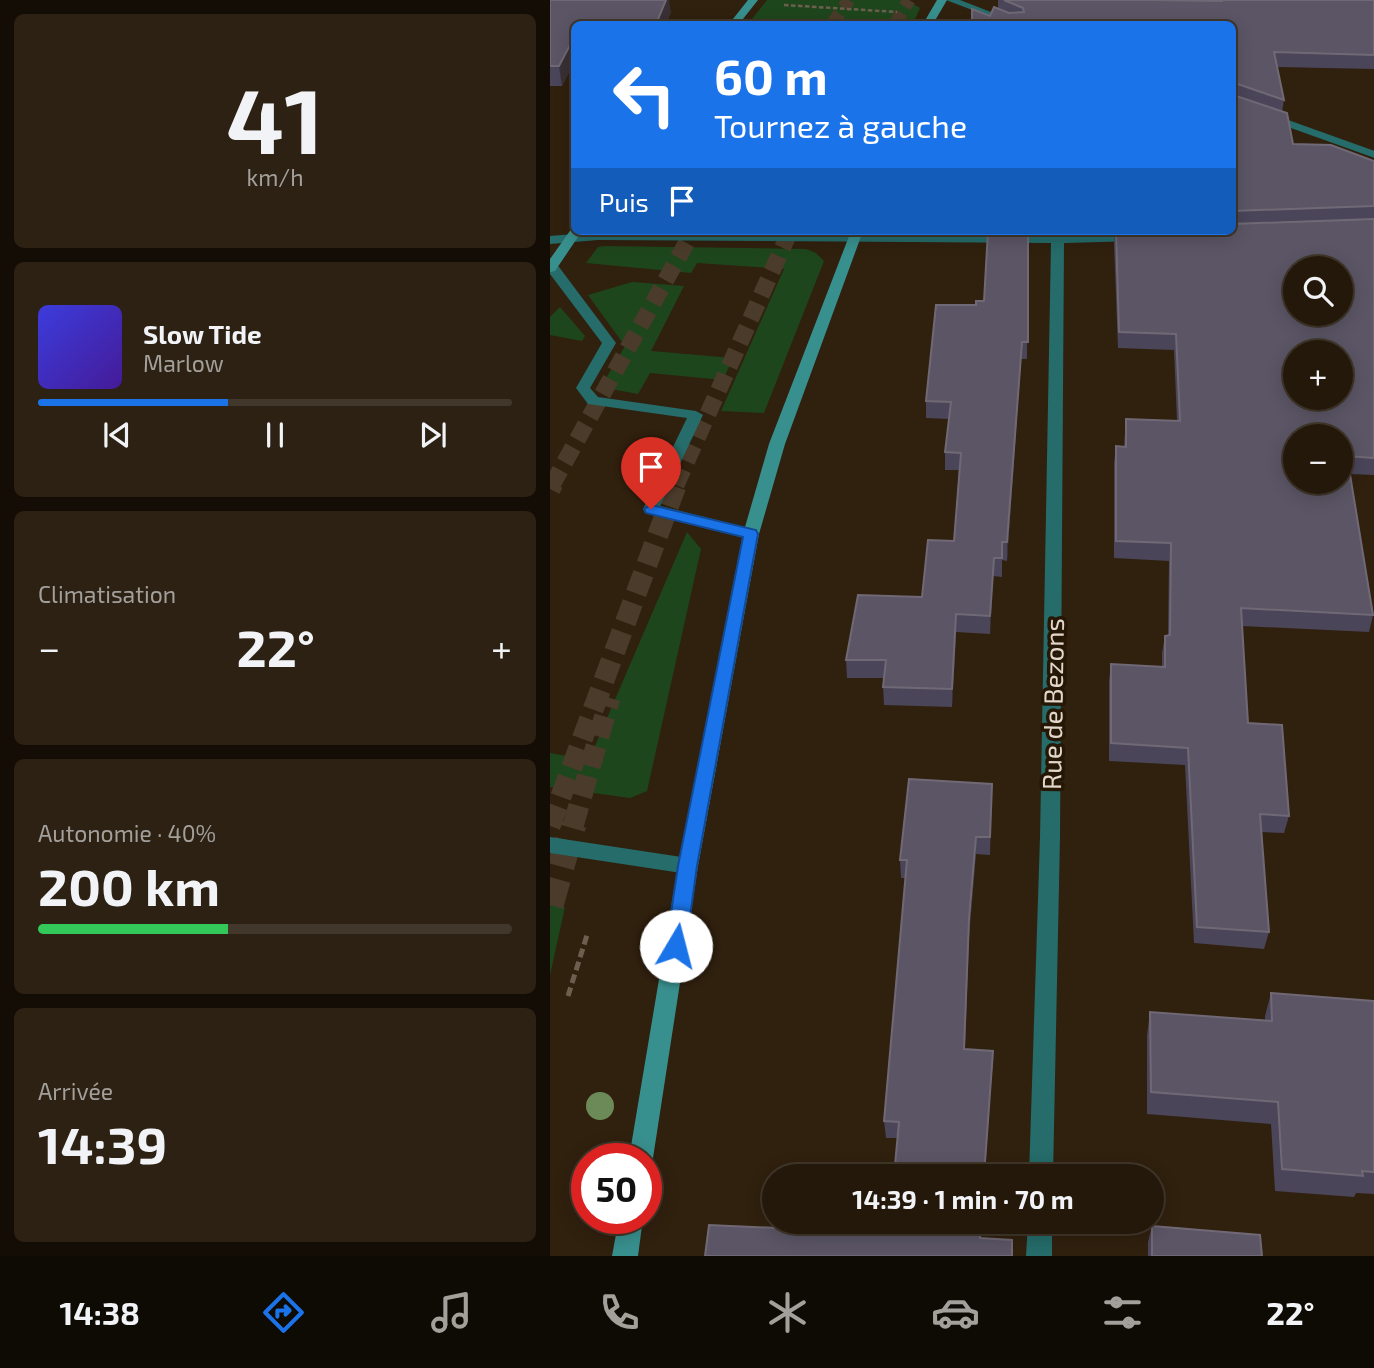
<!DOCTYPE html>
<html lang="fr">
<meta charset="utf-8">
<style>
:root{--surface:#24180a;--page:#2c2113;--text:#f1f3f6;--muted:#a3a09c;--line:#41372b;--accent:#1a73e8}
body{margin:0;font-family:"Exo 2",sans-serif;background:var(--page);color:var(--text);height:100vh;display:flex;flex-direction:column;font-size:26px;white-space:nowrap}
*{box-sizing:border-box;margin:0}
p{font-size:23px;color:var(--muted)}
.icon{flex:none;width:38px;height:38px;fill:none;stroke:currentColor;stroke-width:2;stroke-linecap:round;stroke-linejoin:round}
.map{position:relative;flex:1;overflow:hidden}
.side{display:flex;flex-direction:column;gap:14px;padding:14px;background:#140d06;width:550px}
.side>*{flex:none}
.hud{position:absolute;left:21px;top:21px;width:665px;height:214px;border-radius:10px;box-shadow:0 4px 18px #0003,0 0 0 2px var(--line);background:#1a73e8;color:#fff;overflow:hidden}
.tools{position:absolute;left:733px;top:256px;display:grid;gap:14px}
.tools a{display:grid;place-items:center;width:70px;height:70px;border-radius:50%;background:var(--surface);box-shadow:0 4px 18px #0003,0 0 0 2px var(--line);font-size:35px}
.speed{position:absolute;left:21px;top:1143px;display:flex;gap:14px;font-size:35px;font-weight:700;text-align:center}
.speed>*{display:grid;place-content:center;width:91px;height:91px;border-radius:50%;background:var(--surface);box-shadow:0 4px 18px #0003,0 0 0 2px var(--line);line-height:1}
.speed .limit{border:10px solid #d22;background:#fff;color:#111}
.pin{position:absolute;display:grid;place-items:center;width:60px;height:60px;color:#fff;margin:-72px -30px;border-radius:50% 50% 50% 0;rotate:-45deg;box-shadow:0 0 7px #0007}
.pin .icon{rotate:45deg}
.me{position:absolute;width:77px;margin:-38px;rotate:8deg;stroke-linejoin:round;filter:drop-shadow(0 0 5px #0008)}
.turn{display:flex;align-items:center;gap:24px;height:147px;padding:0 28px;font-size:32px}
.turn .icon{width:91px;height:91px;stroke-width:2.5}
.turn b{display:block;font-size:49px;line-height:60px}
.then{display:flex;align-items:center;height:66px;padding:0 28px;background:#0003;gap:14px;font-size:26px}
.big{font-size:52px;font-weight:700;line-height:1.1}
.side .card{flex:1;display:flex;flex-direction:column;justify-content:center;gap:10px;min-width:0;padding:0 24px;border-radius:10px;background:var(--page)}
.side .dial{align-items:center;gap:0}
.dial b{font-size:91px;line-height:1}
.song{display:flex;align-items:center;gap:21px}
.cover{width:84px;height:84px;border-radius:10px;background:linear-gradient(135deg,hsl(240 70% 55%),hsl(260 70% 35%))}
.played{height:7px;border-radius:4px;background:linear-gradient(90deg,var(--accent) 40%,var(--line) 40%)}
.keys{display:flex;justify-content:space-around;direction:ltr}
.heat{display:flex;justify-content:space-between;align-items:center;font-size:38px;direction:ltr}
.charge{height:10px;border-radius:5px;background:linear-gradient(90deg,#34c759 40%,var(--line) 0)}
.trip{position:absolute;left:212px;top:1164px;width:402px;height:70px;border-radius:35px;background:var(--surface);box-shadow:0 4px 18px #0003,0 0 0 2px var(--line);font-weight:700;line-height:70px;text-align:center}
.tab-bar{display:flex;height:112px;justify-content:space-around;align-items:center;background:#0e0a04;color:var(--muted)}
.tab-bar .icon{width:49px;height:49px}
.tab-bar .active{color:var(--accent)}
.tab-bar b{font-size:32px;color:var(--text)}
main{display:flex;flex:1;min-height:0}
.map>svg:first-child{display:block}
.green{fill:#1e461c}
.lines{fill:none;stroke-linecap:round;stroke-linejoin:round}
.highway-tunnel-far3{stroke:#4b3b2a;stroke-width:13;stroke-dasharray:13 7;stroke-linecap:butt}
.highway-tunnel-far2{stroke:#4b3b2a;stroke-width:17;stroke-dasharray:17 9;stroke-linecap:butt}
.highway-tunnel-far1{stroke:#4b3b2a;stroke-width:21;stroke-dasharray:21 10;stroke-linecap:butt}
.highway-tunnel{stroke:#4b3b2a;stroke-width:27;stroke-dasharray:27 13;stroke-linecap:butt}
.path-far1{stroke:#6d5f4f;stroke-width:2.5;stroke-dasharray:4.5 2.5;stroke-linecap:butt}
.path{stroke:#6d5f4f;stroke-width:5;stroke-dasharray:9 4.5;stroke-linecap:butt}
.lane{fill:#256c6a;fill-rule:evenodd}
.street{fill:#256c6a;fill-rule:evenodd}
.secondary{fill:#38908e;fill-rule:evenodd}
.tree{fill:#6b8a58}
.wall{fill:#4a4559}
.shaded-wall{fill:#393036}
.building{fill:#5b5565;stroke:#706975;stroke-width:2;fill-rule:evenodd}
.route{fill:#1a73e8;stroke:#114b97;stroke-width:2}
.labels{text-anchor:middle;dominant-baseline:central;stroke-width:7;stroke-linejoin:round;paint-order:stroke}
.street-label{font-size:26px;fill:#e1d7cb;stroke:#261705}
</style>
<main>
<section class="side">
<div class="card dial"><b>41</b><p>km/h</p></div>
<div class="card">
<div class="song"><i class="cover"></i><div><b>Slow Tide</b><p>Marlow</p></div></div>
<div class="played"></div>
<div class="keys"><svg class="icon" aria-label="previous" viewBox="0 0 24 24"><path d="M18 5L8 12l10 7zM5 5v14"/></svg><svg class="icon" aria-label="pause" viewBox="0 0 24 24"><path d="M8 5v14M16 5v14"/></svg><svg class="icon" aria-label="next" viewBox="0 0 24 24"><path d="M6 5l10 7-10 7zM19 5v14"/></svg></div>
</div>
<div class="card"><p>Climatisation</p>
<div class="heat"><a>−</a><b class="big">22°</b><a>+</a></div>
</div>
<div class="card"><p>Autonomie · 40%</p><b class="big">200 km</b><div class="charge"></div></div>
<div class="card"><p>Arrivée</p><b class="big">14:39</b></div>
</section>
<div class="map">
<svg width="825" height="1256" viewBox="0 0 825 1256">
<rect width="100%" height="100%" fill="#30200e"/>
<g class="green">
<path d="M217 0H357L370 8 363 24H198Z"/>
<path d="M55 246 256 249 266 253 274 261 214 413 171 411 234 269 147 263 141 273 36 263 48 247Z"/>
<path d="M82 282 134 286 101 351 183 358 173 380 100 373 88 394 61 389 56 378 75 346 38 295Z"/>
<path d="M10 307 35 336 32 341 0 335V317Z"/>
<path d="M137 532 151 549 97 791 80 798 0 787V753L39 760Z"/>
<path d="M0 905 15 907 0 975Z"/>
</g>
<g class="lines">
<g class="highway-tunnel-far3">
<path d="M282 24 299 0"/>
<path d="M345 24 359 0"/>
</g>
<g class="highway-tunnel-far2">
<path d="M2 485 143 231"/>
<path d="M126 485 240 231"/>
</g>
<g class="highway-tunnel-far1">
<path d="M0 489 3 483"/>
<path d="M0 826 127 483"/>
<path d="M23 826 60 698"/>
</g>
<path class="highway-tunnel" d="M0 905 23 824"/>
<path class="path-far1" d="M234 5 347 12"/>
<path class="path" d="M18 996 38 932"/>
<path class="lane" d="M0 262 6 263 66 343 40 388 48 397 146 411 153 415 110 506 207 530 209 534 207 538 201 539 95 513 93 509 137 418 38 404 26 388 52 343 0 274Z"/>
<g class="street">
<path d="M396 0H410L472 24H459Z"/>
<path d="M682 100 825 151V158L682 107Z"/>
<path d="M502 231H514V235L587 233 593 237 587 241 514 243 510 837 503 1176H479L490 837 501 243 48 240 0 244V236L48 232 487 236H502Z"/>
<path d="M0 837 138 858 145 860 148 866 145 872 138 874 0 853Z"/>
<path d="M478 1222H502V1256H476Z"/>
</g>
<g class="secondary">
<path d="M198 0H208L189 24H179Z"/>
<path d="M387 0H397L383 24H373Z"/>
<path d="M22 228 32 231 5 271 0 272V259Z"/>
<path d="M301 231H313L235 444 209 534 148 866 103 1158 96 1167V1158H79L128 866 193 534 219 444Z"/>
<path d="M69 1218H93L88 1256H62Z"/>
</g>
</g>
<circle class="tree" cx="50" cy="1106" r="14"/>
<g class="wall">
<path d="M0 0 121 12 116 24H24V62L12 86H0Z"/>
<path d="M448 0H603L670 1V0H824V69L727 67 734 100 732 112 743 144 824 161V475L800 474 823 615 819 632 692 626 698 723 739 816 734 833 711 832 719 932 714 949 644 943 635 765 559 761V681L561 664 612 667V653L615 636H618L619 561 564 558V463L566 446H574L576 419 627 421 624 350 568 348 564 244 565 231H682V24L440 16 448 9Z"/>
<path d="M478 233 477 359H471L457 561 452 560V577L443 576 440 634 406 632 402 707 334 705 333 687 334 678H297L296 660 372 597 404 541 409 470H395V452L399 419 376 418V401L426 305 434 301Z"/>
<path d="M442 784 440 855 426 854 419 937 415 1049 443 1051V1068L348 1138H336L334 1121 356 878H351L350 860Z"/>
<path d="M721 993 824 1001V1194L806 1193 804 1197 725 1191 721 1124 597 1114V1035L600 1012 715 1020V1016Z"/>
<path d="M602 1226 712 1256H598V1242Z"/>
</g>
<g class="shaded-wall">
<path d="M116 0H119L121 12 116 24H106Z"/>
<path d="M21 43 24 62 12 86 9 66Z"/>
<path d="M472 342 471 359 457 561V542Z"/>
<path d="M444 558 443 576 440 634V616Z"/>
<path d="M406 614V632L402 707V689Z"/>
<path d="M426 837V854L419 937 414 1066 419 919Z"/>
<path d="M443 1051 435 1176H434Z"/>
</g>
<g class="building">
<path d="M0 0H116L106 24H24V43H21L9 66H0Z"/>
<path d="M454 0H603L672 1V0H824V55L724 52 734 100 685 83 682 84V24H422V9L440 16 444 7 459 13 474 12 473 8Z"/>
<path d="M682 92 683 95 737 113 743 144 781 145 824 161V206L682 211Z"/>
<path d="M824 219V458L797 456 823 615 691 608 698 723 732 725 739 816 710 814 719 932 647 927 638 748 561 743V664L615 667V636L620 635 621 543 566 541V446L576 447V419L630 421 626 334 569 332 566 231H682V224ZM746 268H791V313H746ZM746 352H791V397H746ZM746 436H791V481H746Z"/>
<path d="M438 231H478V342H472L457 542H452V558H444L440 616 406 614 402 689 333 687 336 660H296L308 595 372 597 378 540 404 541 411 453 395 452 401 402 376 401 386 305H426V301H434Z"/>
<path d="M359 779 442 784 440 837H426L419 919 414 1049 443 1051 434 1176H344L349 1122 334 1121 357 860H350Z"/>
<path d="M721 993 824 1001V1172L812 1171 813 1176 732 1169 728 1102 601 1092 600 1012 722 1021Z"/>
<path d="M339 1222H431L430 1238 462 1240V1256H155L159 1225 338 1233Z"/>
<path d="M602 1226 710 1235 712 1256H602Z"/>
</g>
<path class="route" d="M101 505 206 530 208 534 147 866 136 946 133 952H119L116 946 128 866 193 537 96 513 94 509Z"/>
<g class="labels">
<g class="street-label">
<text transform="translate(502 704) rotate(-89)">Rue de Bezons</text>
</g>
</g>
</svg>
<div class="tools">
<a><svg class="icon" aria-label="search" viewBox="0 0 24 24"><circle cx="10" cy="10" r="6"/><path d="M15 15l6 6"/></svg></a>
<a>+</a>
<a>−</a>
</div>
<div class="speed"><div class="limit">50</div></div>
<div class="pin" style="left:101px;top:509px;background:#d93025"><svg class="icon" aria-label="arrive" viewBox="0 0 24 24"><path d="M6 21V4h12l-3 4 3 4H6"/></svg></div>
<svg class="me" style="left:126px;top:946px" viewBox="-20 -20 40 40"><circle r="19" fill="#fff"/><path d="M0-13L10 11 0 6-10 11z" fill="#1a73e8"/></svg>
<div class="trip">14:39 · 1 min · 70 m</div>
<div class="hud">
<div class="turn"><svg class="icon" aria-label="left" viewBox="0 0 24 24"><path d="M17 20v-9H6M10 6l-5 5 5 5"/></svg><div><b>60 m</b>Tournez à gauche</div></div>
<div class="then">Puis<svg class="icon" aria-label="arrive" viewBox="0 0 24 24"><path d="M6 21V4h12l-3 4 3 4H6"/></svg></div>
</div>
</div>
</main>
<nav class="tab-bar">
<b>14:38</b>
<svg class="icon active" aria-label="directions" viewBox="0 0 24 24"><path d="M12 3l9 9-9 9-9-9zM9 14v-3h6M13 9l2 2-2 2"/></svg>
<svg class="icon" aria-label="music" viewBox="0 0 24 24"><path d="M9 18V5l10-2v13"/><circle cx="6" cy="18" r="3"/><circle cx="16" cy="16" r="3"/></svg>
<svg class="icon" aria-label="phone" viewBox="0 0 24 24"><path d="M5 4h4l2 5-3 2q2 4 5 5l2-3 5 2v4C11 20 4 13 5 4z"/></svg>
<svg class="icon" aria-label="climate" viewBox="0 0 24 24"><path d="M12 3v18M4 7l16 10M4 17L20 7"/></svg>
<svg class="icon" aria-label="car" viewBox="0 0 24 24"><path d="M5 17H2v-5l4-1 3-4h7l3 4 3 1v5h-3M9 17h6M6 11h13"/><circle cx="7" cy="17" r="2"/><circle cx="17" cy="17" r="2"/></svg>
<svg class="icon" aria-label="filters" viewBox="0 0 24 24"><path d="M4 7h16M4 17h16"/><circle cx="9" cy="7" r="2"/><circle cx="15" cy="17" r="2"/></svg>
<b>22°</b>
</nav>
